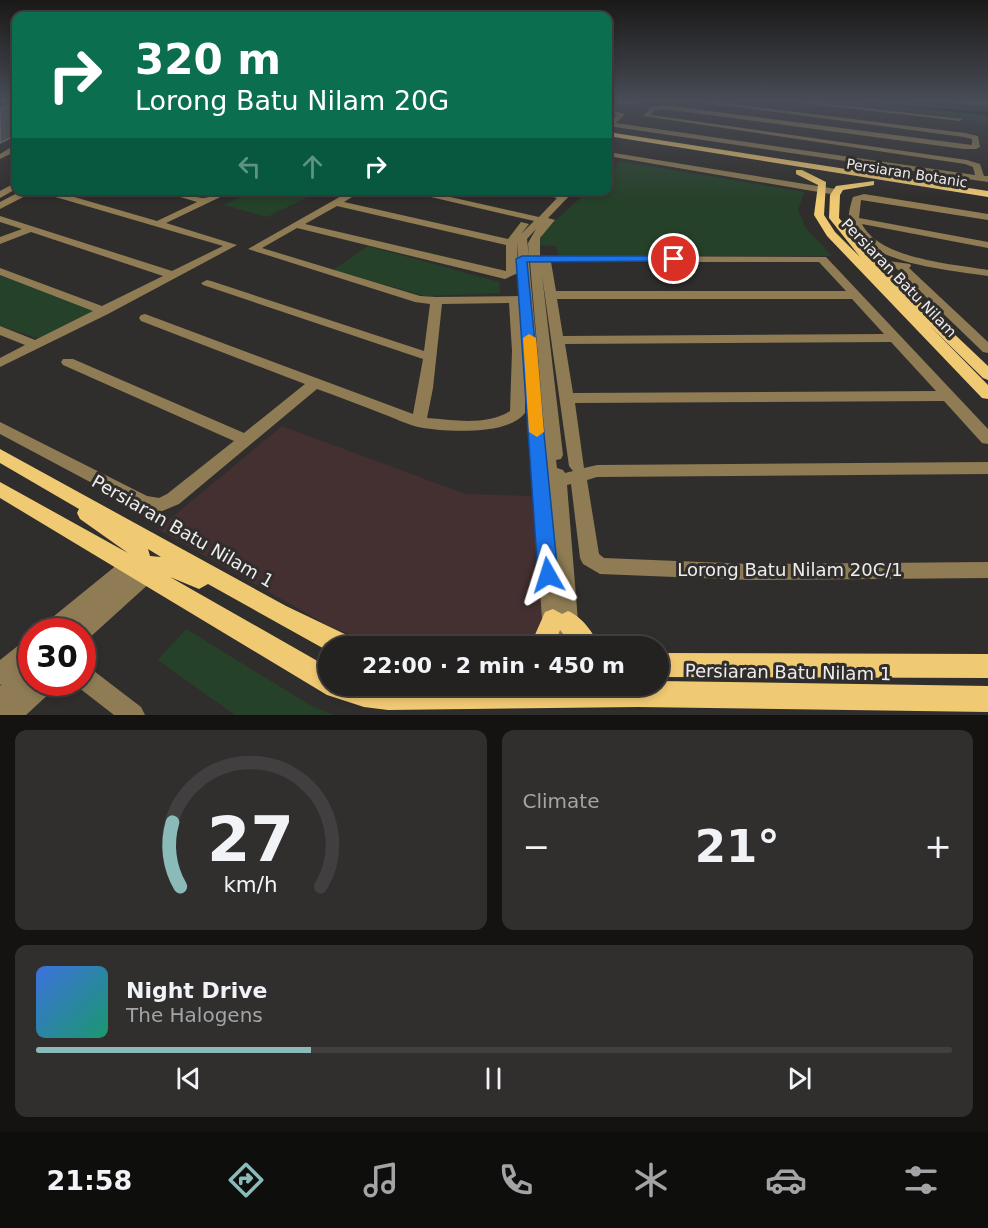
<!DOCTYPE html>
<meta charset="utf-8">
<style>
:root{--surface:#242221;--page:#302f2e;--text:#f1f3f6;--muted:#a3a4a5;--line:#413f3f;--accent:#8bbbb9}
body{margin:0;font-family:"DejaVu Sans",sans-serif;background:var(--page);color:var(--text);height:100vh;display:flex;flex-direction:column;font-size:22px;white-space:nowrap}
*{box-sizing:border-box;margin:0}
p{font-size:20px;color:var(--muted)}
.icon{flex:none;width:33px;height:33px;fill:none;stroke:currentColor;stroke-width:2;stroke-linecap:round;stroke-linejoin:round}
.map{position:relative;height:715px;overflow:hidden}
.sheet{display:flex;flex-direction:column;gap:15px;padding:15px;background:#141312;flex:1}
.sheet>*{flex:none}
.hud{position:absolute;left:12px;top:12px;width:600px;height:183px;border-radius:12px;box-shadow:0 3px 9px #0003,0 0 0 2px var(--line);background:#0b6e4f;color:#fff;overflow:hidden}
.speed{position:absolute;left:18px;top:618px;display:flex;gap:12px;font-size:30px;font-weight:700;text-align:center}
.speed>*{display:grid;place-content:center;width:78px;height:78px;border-radius:50%;background:var(--surface);box-shadow:0 3px 9px #0003,0 0 0 2px var(--line);line-height:1}
.speed .limit{border:9px solid #d22;background:#fff;color:#111}
.pin{position:absolute;display:grid;place-items:center;width:51px;height:51px;color:#fff;margin:-26px;border:3px solid #fff;border-radius:50%;box-shadow:0 2px 6px #0007}
.me{position:absolute;width:66px;margin:-33px;rotate:354deg;stroke-linejoin:round;filter:drop-shadow(0 0 4px #0008)}
.turn{display:flex;align-items:center;gap:21px;height:126px;padding:0 24px;font-size:27px}
.turn .icon{width:78px;height:78px;stroke-width:2.5}
.turn b{display:block;font-size:42px;line-height:51px}
.lanes{display:flex;align-items:center;height:57px;padding:0 24px;background:#0003;justify-content:center;gap:30px;direction:ltr}
.lanes .off{opacity:.35}
.big{font-size:45px;font-weight:800;line-height:1.1}
.sheet .tile{flex:1;display:flex;flex-direction:column;justify-content:center;gap:9px;min-width:0;padding:0 21px;border-radius:12px;background:var(--page)}
.sheet .dial{align-items:center;gap:0}
.dial svg{height:156px;overflow:visible;fill:none;stroke:var(--line);stroke-width:7;stroke-linecap:round;text-anchor:middle}
.dial text{fill:var(--text);stroke:none}
.song{display:flex;align-items:center;gap:18px}
.cover{width:72px;height:72px;border-radius:9px;background:linear-gradient(135deg,hsl(220 70% 55%),hsl(160 70% 35%))}
.played{height:6px;border-radius:3px;background:linear-gradient(90deg,var(--accent) 30%,var(--line) 30%)}
.keys{display:flex;justify-content:space-around;direction:ltr}
.heat{display:flex;justify-content:space-between;align-items:center;font-size:33px;direction:ltr}
.sheet .tiles{flex:1;display:grid;gap:15px;grid-template-columns:1fr 1fr}
.tile:last-child{grid-column:span 2}
.trip{position:absolute;left:318px;top:636px;width:351px;height:60px;border-radius:30px;background:var(--surface);box-shadow:0 3px 9px #0003,0 0 0 2px var(--line);font-weight:800;line-height:60px;text-align:center}
.tabs{display:flex;height:96px;justify-content:space-around;align-items:center;background:#0e0e0d;color:var(--muted)}
.tabs .icon{width:42px;height:42px}
.tabs .on{color:var(--accent)}
.tabs b{font-size:27px;color:var(--text)}
.map>svg:first-child{display:block}
.commercial{fill:#443031}
.green{fill:#26412a}
.water{fill:#02181b}
.building{fill:#525154;stroke:#7f7e81;stroke-width:1.5}
.lines{fill:none;stroke-linecap:round;stroke-linejoin:round}
.minor{fill:#8f7c54;fill-rule:evenodd}
.major{fill:#f0c973;fill-rule:evenodd}
.route{fill:#1a73e8;stroke:#114b97;stroke-width:1.5}
.slow{fill:#f59e0b}
.labels{text-anchor:middle;dominant-baseline:central;stroke-width:6;stroke-linejoin:round;paint-order:stroke}
.far-street-label{font-size:14px;fill:#efedec;stroke:#302e2c}
.street-label{font-size:15px;fill:#efedec;stroke:#302e2c}
.near-street-label{font-size:18px;fill:#efedec;stroke:#302e2c}
</style>
<div class="map">
<svg width="988" height="715" viewBox="0 0 988 715">
<rect width="100%" height="100%" fill="#302e2c"/>
<path class="commercial" d="M282 426 465 494 533 496 547 618 530 646H377L327 625 158 529Z"/>
<g class="green">
<path d="M797 101H894L955 108 960 103 988 106V124L941 115Z"/>
<path d="M620 161 804 192 798 210 806 228 832 256H559L556 246 536 245 545 230 588 191 608 190V173Z"/>
<path d="M255 191V190L320 191 267 217 223 205Z"/>
<path d="M368 246 499 282 500 293 425 296 333 270Z"/>
<path d="M0 275 95 311 41 339 0 326Z"/>
<path d="M186 629 308 704 333 715H235L158 660Z"/>
</g>
<path class="water" d="M838 101 988 112V115Z"/>
<path class="building" d="M16 105V135L0 143V109Z"/>
<g class="lines">
<g class="minor">
<path d="M609 101H642L632 105Z"/>
<path d="M693 101H709L965 133 978 136 980 147 976 149H964L664 109 655 110 651 115 967 160 980 164 984 176H988V182L608 126V122L617 115 608 113V109L625 114 616 123 975 175 973 167 965 164 643 116 651 107 664 105 972 145V139L964 137Z"/>
<path d="M785 101H804L963 119 960 121Z"/>
<path d="M948 101 988 102V106L951 103Z"/>
<path d="M13 146H16V151L0 159V154Z"/>
<path d="M608 152 836 189 840 192 836 195 608 156Z"/>
<path d="M13 184H16V189L0 198V191Z"/>
<path d="M23 190H50L157 221 197 202 157 190C173 190 186 196 202 198 209 199 222 190 235 190L166 223 237 245 108 314 0 367V358L25 345 0 335V326L35 340 93 311 0 275V268L102 306 163 276 31 232 0 244V237L22 229 0 222V216L172 271 223 246 35 191 0 209V202Z"/>
<path d="M352 190H363L344 202 508 239 521 222 529 224 521 234 534 221 401 190H419L539 217 557 198 525 190H544L561 194 565 190H575L548 218 555 220 540 238V256L826 257 988 429V444L982 443 944 401 575 403 584 468 597 465 988 462V474L597 477 587 480 599 554 604 558 750 564 988 562V578L750 580 600 574 583 564 580 558 571 484 567 485 580 646H544L530 454 532 450 539 448 536 440 531 439 529 435 525 372V413C508 436 443 432 418 427 406 424 394 418 383 414 361 405 339 397 317 389L179 504 160 512 137 507 0 434V422L147 496 159 498 167 494 234 441 63 365 61 362 63 359H73L244 433 305 384 141 321 139 318 141 315 145 314 413 414 423 359 203 285 201 283 207 280 211 281 424 351 430 304 415 302 248 249ZM337 206 506 245V271L305 224ZM297 228 505 279 518 273 517 241 521 296 436 297 420 296 262 248ZM536 229 528 243 529 256 527 239ZM529 262H530L544 428ZM551 262H819L846 291H556ZM542 275 569 466 573 471 565 473 563 470 557 468 556 460 561 459 563 455ZM557 299H852L884 334 563 336ZM509 303 512 351 510 411C487 426 453 420 427 418L433 388 442 304ZM891 342 936 391 573 393 565 344Z"/>
<path d="M864 194 988 214V220L861 200 859 218 988 242V248L862 224C879 259 953 264 988 270V276C950 270 861 264 849 220 848 214 851 203 853 197Z"/>
<path d="M860 257 910 264 911 266 909 268 988 342V353L983 352 896 268 856 262V258Z"/>
<path d="M130 558 137 560 140 566 138 569 145 567 152 569 155 575 152 581 88 639 82 641V632H70L71 628 67 632H41L43 625 123 560Z"/>
<path d="M32 638V662L29 664 32 663V682H56L53 690 26 715H0V686L2 684 0 685V660L24 641Z"/>
<path d="M82 665 90 668 141 707 145 715H114L74 684 82 682Z"/>
</g>
<g class="major">
<path d="M608 132 988 191V197L608 136Z"/>
<path d="M796 170H802L826 182 824 215 835 232 860 257 829 218 830 195 836 186 874 181V185L843 190 840 195 839 218 873 257 988 366V380L983 378 930 326 988 385V399L982 398 827 236 814 215 818 185 796 174Z"/>
<path d="M0 449 286 606 353 638 356 646H328V651L208 584 199 589 170 577 328 667V686H658V681L988 686V712L638 707 388 710 364 707 327 695 0 498V482L128 553 80 519 77 513 79 509 0 463ZM148 549 161 557 150 556Z"/>
<path d="M553 609 562 614 568 611C581 616 594 633 599 646H573L560 630 554 646H530L545 612Z"/>
<path d="M658 653 988 654V678L658 677Z"/>
</g>
</g>
<linearGradient id="sky" x2="0" y2="1"><stop stop-color="#1a1918"/><stop offset="0.5" stop-color="#484c56"/><stop offset="1" stop-color="#484c56" stop-opacity="0"/></linearGradient>
<rect width="988" height="201" fill="url(#sky)"/>
<path class="route" d="M674 256 680 259 678 261 527 262 558 575 555 581 548 584 541 581 538 575 516 259 522 256Z"/>
<path class="slow" d="M529 334 536 338 544 432 537 437 529 432 523 338Z"/>
<g class="labels">
<g class="far-street-label">
<text transform="translate(907 173) rotate(9)">Persiaran Botanic</text>
</g>
<g class="street-label">
<text transform="translate(899 278) rotate(46)">Persiaran Batu Nilam</text>
</g>
<g class="near-street-label">
<text transform="translate(183 531) rotate(30)">Persiaran Batu Nilam 1</text>
<text x="790" y="569">Lorong Batu Nilam 20C/1</text>
<text transform="translate(788 672) rotate(1)">Persiaran Batu Nilam 1</text>
</g>
</g>
</svg>
<div class="speed"><div class="limit">30</div></div>
<div class="pin" style="left:674px;top:259px;background:#d93025"><svg class="icon" aria-label="arrive" viewBox="0 0 24 24"><path d="M6 21V4h12l-3 4 3 4H6"/></svg></div>
<svg class="me" style="left:548px;top:575px" viewBox="-20 -20 40 40"><path d="M0-17L14 15 0 8-14 15z" fill="#1a73e8" stroke="#fff" stroke-width="4"/></svg>
<div class="trip">22:00 · 2 min · 450 m</div>
<div class="hud">
<div class="turn"><svg class="icon" aria-label="right" viewBox="0 0 24 24"><path d="M7 20v-9h11M14 6l5 5-5 5"/></svg><div><b>320 m</b>Lorong Batu Nilam 20G</div></div>
<div class="lanes"><svg class="icon off" aria-label="left" viewBox="0 0 24 24"><path d="M17 20v-9H6M10 6l-5 5 5 5"/></svg><svg class="icon off" aria-label="ahead" viewBox="0 0 24 24"><path d="M12 20V5M6 11l6-6 6 6"/></svg><svg class="icon" aria-label="right" viewBox="0 0 24 24"><path d="M7 20v-9h11M14 6l5 5-5 5"/></svg></div>
</div>
</div>
<section class="sheet">
<div class="tiles">
<div class="tile dial"><svg viewBox="0 0 100 80">
<path d="M14 69A42 42 0 1 1 86 69"/>
<path d="M14 69A42 42 0 0 1 10 36" stroke="#8bbbb9"/>
<text x="50" y="56" font-size="32" font-weight="700">27</text>
<text x="50" y="72" font-size="11">km/h</text>
</svg></div>
<div class="tile"><p>Climate</p>
<div class="heat"><a>−</a><b class="big">21°</b><a>+</a></div>
</div>
<div class="tile">
<div class="song"><i class="cover"></i><div><b>Night Drive</b><p>The Halogens</p></div></div>
<div class="played"></div>
<div class="keys"><svg class="icon" aria-label="previous" viewBox="0 0 24 24"><path d="M18 5L8 12l10 7zM5 5v14"/></svg><svg class="icon" aria-label="pause" viewBox="0 0 24 24"><path d="M8 5v14M16 5v14"/></svg><svg class="icon" aria-label="next" viewBox="0 0 24 24"><path d="M6 5l10 7-10 7zM19 5v14"/></svg></div>
</div>
</div>
</section>
<nav class="tabs">
<b>21:58</b>
<svg class="icon on" aria-label="directions" viewBox="0 0 24 24"><path d="M12 3l9 9-9 9-9-9zM9 14v-3h6M13 9l2 2-2 2"/></svg>
<svg class="icon" aria-label="music" viewBox="0 0 24 24"><path d="M9 18V5l10-2v13"/><circle cx="6" cy="18" r="3"/><circle cx="16" cy="16" r="3"/></svg>
<svg class="icon" aria-label="phone" viewBox="0 0 24 24"><path d="M5 4h4l2 5-3 2q2 4 5 5l2-3 5 2v4C11 20 4 13 5 4z"/></svg>
<svg class="icon" aria-label="climate" viewBox="0 0 24 24"><path d="M12 3v18M4 7l16 10M4 17L20 7"/></svg>
<svg class="icon" aria-label="car" viewBox="0 0 24 24"><path d="M5 17H2v-5l4-1 3-4h7l3 4 3 1v5h-3M9 17h6M6 11h13"/><circle cx="7" cy="17" r="2"/><circle cx="17" cy="17" r="2"/></svg>
<svg class="icon" aria-label="filters" viewBox="0 0 24 24"><path d="M4 7h16M4 17h16"/><circle cx="9" cy="7" r="2"/><circle cx="15" cy="17" r="2"/></svg>
</nav>
